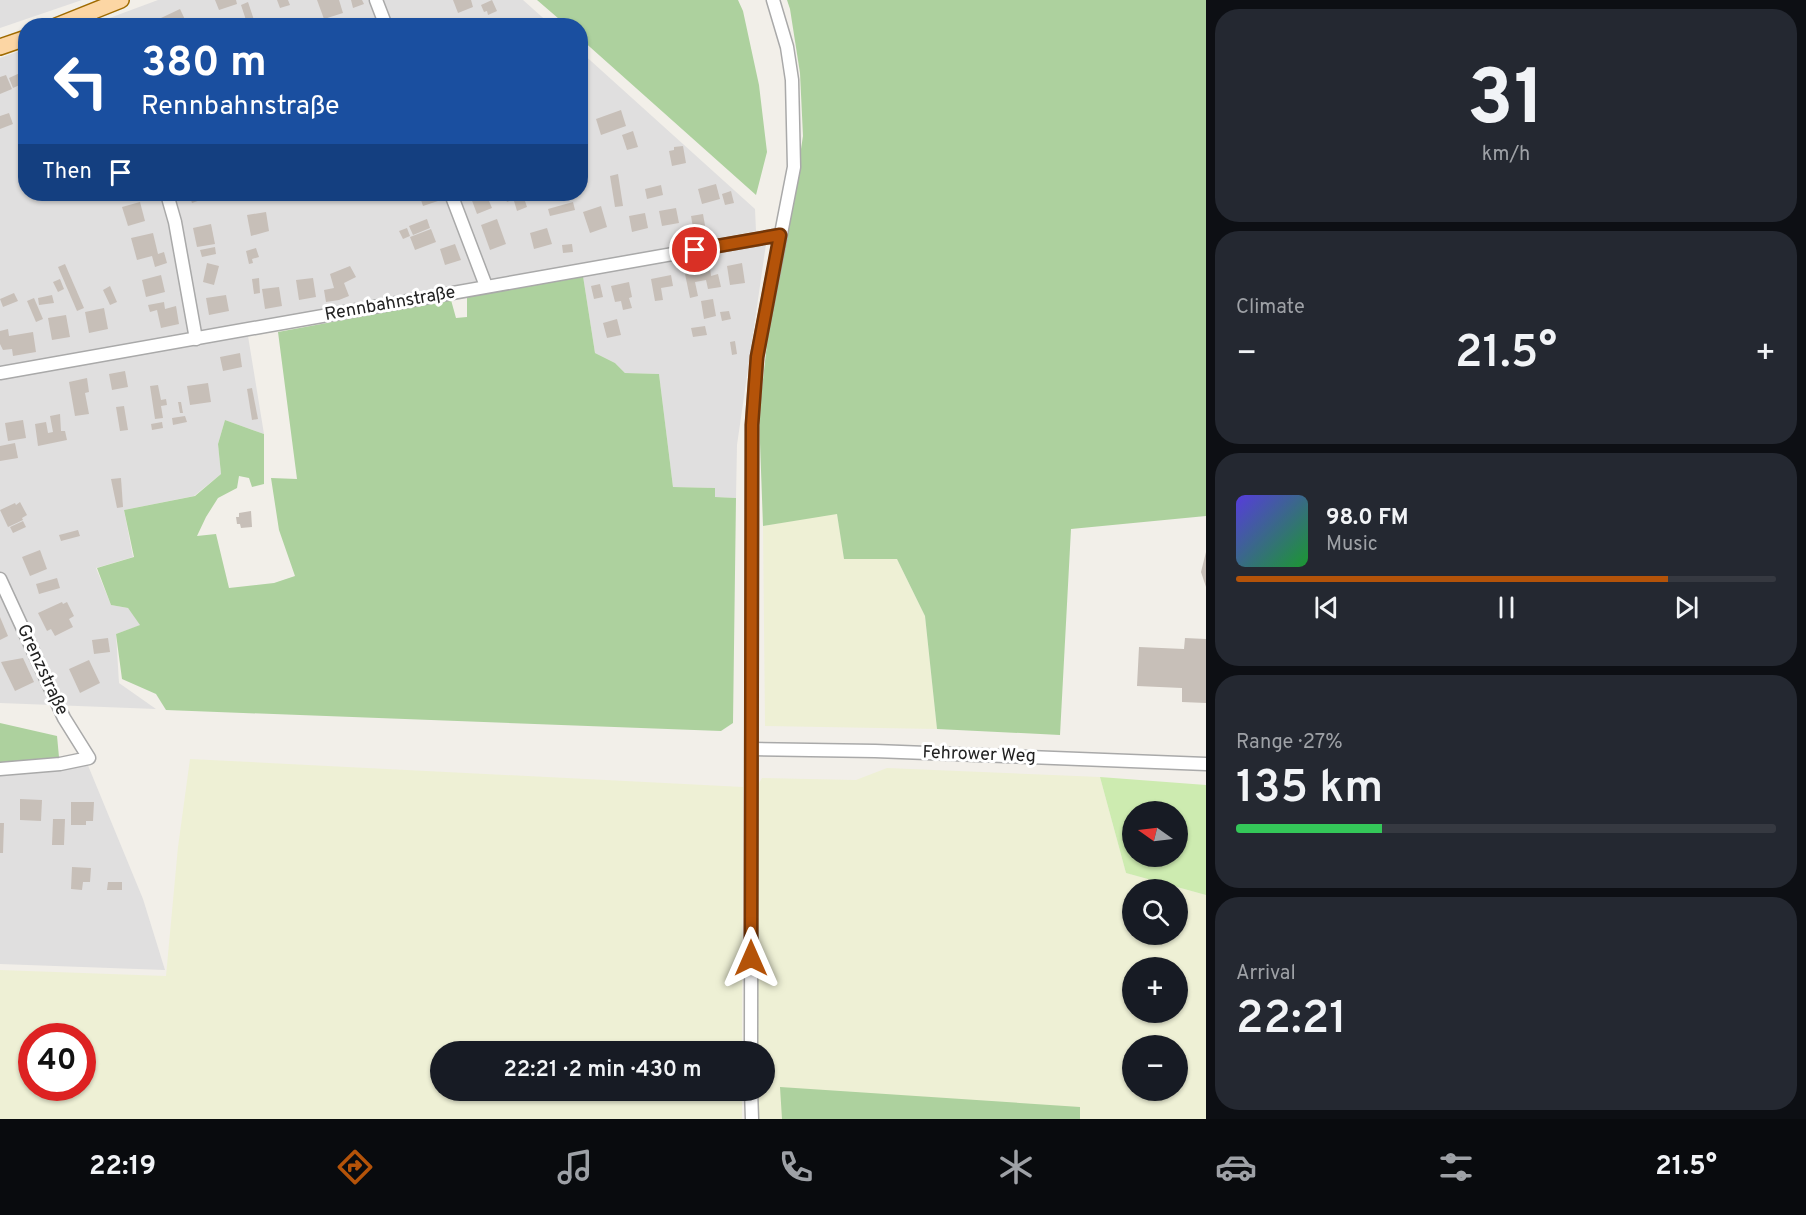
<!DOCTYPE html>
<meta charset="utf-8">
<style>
:root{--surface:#171b24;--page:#242831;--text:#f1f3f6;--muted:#9ea1a6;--line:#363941;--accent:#b45309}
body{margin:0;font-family:Overpass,sans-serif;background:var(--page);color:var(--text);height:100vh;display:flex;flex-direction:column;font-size:22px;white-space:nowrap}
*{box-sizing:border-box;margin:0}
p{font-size:20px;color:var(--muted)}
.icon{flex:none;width:33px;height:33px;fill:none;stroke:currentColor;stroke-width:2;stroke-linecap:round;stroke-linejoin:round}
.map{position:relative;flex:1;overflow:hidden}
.panel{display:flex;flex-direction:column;gap:9px;padding:9px;background:#0d0f14;width:600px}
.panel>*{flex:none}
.banner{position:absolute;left:18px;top:18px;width:570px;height:183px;border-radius:24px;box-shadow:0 2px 4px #0004;background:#1a4fa0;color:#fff;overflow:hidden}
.needle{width:39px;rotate:284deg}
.tools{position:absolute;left:1122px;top:801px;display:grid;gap:12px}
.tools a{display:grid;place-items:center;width:66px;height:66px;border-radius:50%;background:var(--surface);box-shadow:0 2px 4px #0004;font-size:30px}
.speed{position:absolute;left:18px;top:1023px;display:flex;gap:12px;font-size:30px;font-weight:700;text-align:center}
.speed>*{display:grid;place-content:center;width:78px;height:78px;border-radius:50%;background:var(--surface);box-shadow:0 2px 4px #0004;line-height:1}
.speed .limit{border:9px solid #d22;background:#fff;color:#111}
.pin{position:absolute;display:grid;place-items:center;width:51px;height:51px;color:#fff;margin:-26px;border:3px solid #fff;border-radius:50%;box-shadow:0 2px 6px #0007}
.me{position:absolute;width:66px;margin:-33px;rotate:0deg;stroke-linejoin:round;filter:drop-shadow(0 0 4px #0008)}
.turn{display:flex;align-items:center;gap:21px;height:126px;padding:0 24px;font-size:27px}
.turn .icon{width:78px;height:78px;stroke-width:2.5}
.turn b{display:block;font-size:42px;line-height:51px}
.then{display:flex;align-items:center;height:57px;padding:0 24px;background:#0003;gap:12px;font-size:22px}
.big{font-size:45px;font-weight:600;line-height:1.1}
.panel .card{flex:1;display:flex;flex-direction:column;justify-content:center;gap:9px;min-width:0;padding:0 21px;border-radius:24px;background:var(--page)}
.panel .dial{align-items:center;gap:0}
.dial b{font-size:78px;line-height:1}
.song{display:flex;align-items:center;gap:18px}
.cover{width:72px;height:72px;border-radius:9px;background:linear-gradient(135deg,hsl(250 70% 55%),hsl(130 70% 35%))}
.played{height:6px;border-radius:3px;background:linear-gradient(90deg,var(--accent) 80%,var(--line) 80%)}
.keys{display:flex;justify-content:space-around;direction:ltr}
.heat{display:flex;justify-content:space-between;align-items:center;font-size:33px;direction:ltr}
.charge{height:9px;border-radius:4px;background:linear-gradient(90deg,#34c759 27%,var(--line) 0)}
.trip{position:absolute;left:430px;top:1041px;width:345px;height:60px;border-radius:30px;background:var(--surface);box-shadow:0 2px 4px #0004;font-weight:600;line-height:60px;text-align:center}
.dock{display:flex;height:96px;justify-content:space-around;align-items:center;background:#090b0e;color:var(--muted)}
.dock .icon{width:42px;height:42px}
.dock .active{color:var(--accent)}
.dock b{font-size:27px;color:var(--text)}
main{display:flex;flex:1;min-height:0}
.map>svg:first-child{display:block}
.residential{fill:#e0dfdf}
.farmland{fill:#eef0d5;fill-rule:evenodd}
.grass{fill:#cdebb0;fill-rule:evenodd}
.forest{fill:#add19e}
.building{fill:#c7bfb8}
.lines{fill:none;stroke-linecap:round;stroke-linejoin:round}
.minor-casing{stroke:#a9a9a9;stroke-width:15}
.major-casing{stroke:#a06b00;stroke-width:18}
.minor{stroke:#fff;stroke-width:12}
.major{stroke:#fcd6a4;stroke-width:15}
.route-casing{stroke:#753606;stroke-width:15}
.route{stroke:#b45309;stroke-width:10}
.labels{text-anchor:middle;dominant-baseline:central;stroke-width:6;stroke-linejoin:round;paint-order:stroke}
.street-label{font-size:18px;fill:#222;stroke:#fff}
</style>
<main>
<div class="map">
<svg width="1206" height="1119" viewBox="0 0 1206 1119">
<rect width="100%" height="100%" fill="#f2efe9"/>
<g class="residential">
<path d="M0 0H82L0 28Z"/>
<path d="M158 0H523L551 25 88 26Z"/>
<path d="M25 49 26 194H580L581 52 755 209 756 231 389 300 0 367V58Z"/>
<path d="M766 244 737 445 736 498 715 497 714 488 673 487 659 374 625 373 615 363 595 353 583 276Z"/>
<path d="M248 336 264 434 225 420 218 444 221 474 194 496 124 510 133 557 96 568 111 605 128 608 141 625 116 634 119 683 156 709 0 703V378Z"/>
<path d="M87 763 143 899 165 970 0 964V775L33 773Z"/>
</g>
<g class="farmland">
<path d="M837 513 844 559H897L925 616 937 729 765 726 763 526Z"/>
<path d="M190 759 743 787 742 1051 441 1052V1090L742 1091V1119H0V970L166 976 178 847ZM32 1036H82V1088H32Z"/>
<path d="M887 768 1100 777 1126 873 1206 895V1119H759L758 1091 765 1090V1052L758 1051 756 788 762 778 856 780ZM1132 890H1178V934H1132ZM1132 968H1178V1012H1132ZM1132 1046H1178V1090H1132Z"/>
</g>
<path class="grass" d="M1100 777 1206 785V895L1126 873ZM1132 812H1178V856H1132Z"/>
<g class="forest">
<path d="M537 0H738L743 11 759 85 767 152 756 195 581 39 580 26 566 25Z"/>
<path d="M787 0H1206V516L1071 529 1060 735 937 729 925 616 897 559H844L837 514 763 526 759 415 769 326 787 240 803 136 800 73 790 9Z"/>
<path d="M583 276 595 353 615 363 625 373 659 374 673 487 715 488V497L736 498 733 723 721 731 166 710 156 694 122 679 116 634 140 625 128 608 111 605 97 568 134 557 124 510 195 496 221 474 218 444 225 420 264 434V484L252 487 249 478 239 476 237 488 218 498 206 517 197 536 216 534 229 588 274 583 295 576 279 530 271 478 297 479 278 332 451 300 456 318 467 317V297Z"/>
<path d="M0 723 57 736 59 757 0 764Z"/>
<path d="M780 1087 1080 1107V1119H782Z"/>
</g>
<g class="building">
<path d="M215 0H236L237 4 219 10Z"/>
<path d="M277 0H288L290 5 280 8Z"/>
<path d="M317 0H339L343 13 324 19Z"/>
<path d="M351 0H362L364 4 353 8Z"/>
<path d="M453 0H471L473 7 458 13Z"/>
<path d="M492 0 497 11 488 15 487 11 484 12 481 5Z"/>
<path d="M248 2 256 26H248L241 5Z"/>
<path d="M180 9 188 26H164L161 18Z"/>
<path d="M20 73 24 83 13 88 9 78Z"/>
<path d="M6 75 12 89 0 94V77Z"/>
<path d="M621 110 626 126 601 135 596 119Z"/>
<path d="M9 113 13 124 0 129V116Z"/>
<path d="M633 131 638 147 627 150 622 135Z"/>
<path d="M683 146 686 163 672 166 669 151 674 150V147Z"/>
<path d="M583 154 587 168 580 171V155Z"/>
<path d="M618 174 623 206 615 207 610 176Z"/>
<path d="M716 184 720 199 702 204 698 189Z"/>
<path d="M661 185 663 195 647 199 645 189Z"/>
<path d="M731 191 734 203 725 205 722 194Z"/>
<path d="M189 194H208L209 197 192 203Z"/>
<path d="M243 194H265V195L244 198Z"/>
<path d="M419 194H436L438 201 423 206Z"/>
<path d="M482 194H486L492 208 477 214 471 198Z"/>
<path d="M504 194H510L512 200 507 202Z"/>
<path d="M524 198 527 207 517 211 514 201Z"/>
<path d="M140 202 145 221 128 226 122 207Z"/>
<path d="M573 202 575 210 550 216 548 209Z"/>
<path d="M601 206 607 227 590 233 583 212Z"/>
<path d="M676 208 679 223 662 226 659 211Z"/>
<path d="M266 212 269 231 251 236 247 215Z"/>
<path d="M645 213 648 228 632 232 629 216Z"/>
<path d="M703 214 706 231 694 233 691 216Z"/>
<path d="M427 219 430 228 413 235 409 226Z"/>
<path d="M497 219 506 244 490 250 481 225Z"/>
<path d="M211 224 215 244 197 247 193 228Z"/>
<path d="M407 228 410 236 403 239 399 231Z"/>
<path d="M547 228 552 244 534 249 530 233Z"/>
<path d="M431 229 436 242 415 250 410 237Z"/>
<path d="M153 233 158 254 164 252 167 263 155 267 152 256 137 260 131 238Z"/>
<path d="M455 244 461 260 445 265 440 249Z"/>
<path d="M572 244 573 252 563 253 562 245Z"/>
<path d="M215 247 216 254 202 257 200 250Z"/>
<path d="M256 248 259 257 252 259 253 263 249 264 246 251Z"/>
<path d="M207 263 219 266 214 285 203 282Z"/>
<path d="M742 263 745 283 730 285 727 266Z"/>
<path d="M65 264 84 308 77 311 58 267Z"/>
<path d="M350 266 356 277 344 283 349 296 339 300 326 302 324 290 334 288 330 274Z"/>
<path d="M710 268 711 276 718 274 721 287 708 289 706 280 695 282 698 296 690 298 685 274Z"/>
<path d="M161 275 165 292 146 297 142 280Z"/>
<path d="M671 275 673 286 661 288 663 300 655 301 651 279Z"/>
<path d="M259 278 260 293 254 294 252 279Z"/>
<path d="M313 278 316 297 299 300 296 280Z"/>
<path d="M60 279 64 289 58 292 53 282Z"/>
<path d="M629 282 632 297 629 298 632 308 623 310 621 301 615 302 611 286Z"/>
<path d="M600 284 603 297 594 299 591 286Z"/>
<path d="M110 286 117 302 110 305 103 290Z"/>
<path d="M279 287 282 306 265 309 262 289Z"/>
<path d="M14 293 18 301 3 307 0 299Z"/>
<path d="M52 295 54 303 39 305 38 298Z"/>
<path d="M226 295 229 311 209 315 206 298Z"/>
<path d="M34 298 43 319 36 322 27 301Z"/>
<path d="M713 299 716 316 704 319 701 301Z"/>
<path d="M164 302 165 309 176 306 179 324 161 328 157 310 150 312 148 305Z"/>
<path d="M104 308 108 329 89 333 85 312Z"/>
<path d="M729 311 731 319 722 321 720 312Z"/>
<path d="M66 315 70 337 52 340 48 318Z"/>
<path d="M617 319 621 335 607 338 603 323Z"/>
<path d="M705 326 707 335 693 337 691 328Z"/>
<path d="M8 329 9 336 33 332 36 352 13 356 12 349 3 350 0 344V331Z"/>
<path d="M735 341 737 354 732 355 730 342Z"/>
<path d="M240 353 242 367 223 371 220 357Z"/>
<path d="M125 371 128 387 112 390 109 374Z"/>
<path d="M87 378 89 392 85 393 89 414 75 416 69 382Z"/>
<path d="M208 383 211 402 190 405 187 386Z"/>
<path d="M158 385 161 400 166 399 167 405 161 406 163 418 155 419 150 386Z"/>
<path d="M252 388 258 419 252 420 247 389Z"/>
<path d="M178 402H181L183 413H180Z"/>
<path d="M124 406 128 430 120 431 116 407Z"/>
<path d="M60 414 61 431H65L67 440 38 446 35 424 46 422 48 433 53 432 50 416Z"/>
<path d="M185 416 187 422 173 425 172 418Z"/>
<path d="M23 420 26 438 8 441 5 423Z"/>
<path d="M162 422 163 428 152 430 151 424Z"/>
<path d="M15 443 18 458 0 461V446Z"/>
<path d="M121 478 123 507 117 508 111 479Z"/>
<path d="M20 502 27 515 22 518 23 520 8 527 0 510 15 503 16 505Z"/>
<path d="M251 511 252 527 241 528 240 524H237L236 517H239V513Z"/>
<path d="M23 521 26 527 13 533 10 527Z"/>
<path d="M78 530 80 536 61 541 59 535Z"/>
<path d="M40 550 47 569 30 576 22 557Z"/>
<path d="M1206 552V587L1201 572Z"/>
<path d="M57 578 60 588 39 594 36 584Z"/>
<path d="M62 602 63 604 67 602 74 616 69 619 73 627 55 636 51 629 47 631 38 613Z"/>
<path d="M0 617 8 636 0 640Z"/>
<path d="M108 638 110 652 94 654 92 640Z"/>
<path d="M1185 638 1206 639V703L1182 702V688L1137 686 1139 647 1184 649Z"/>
<path d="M23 658 34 682 15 691 1 662Z"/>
<path d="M89 660 100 683 80 693 69 669Z"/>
<path d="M20 799 42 800 41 821 20 820Z"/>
<path d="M71 802H94L93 821H86V825H71Z"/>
<path d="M53 819H65L64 845H52Z"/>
<path d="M0 823H4L3 853H0Z"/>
<path d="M72 867 91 868 90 882H83L82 890 71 889Z"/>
<path d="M108 882H122V890H107Z"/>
</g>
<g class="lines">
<g class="minor-casing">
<g id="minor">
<path d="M376 0 386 26"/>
<path d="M88 13 94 26"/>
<path d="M167 194 175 222 196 339"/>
<path d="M451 194 486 286"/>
<path d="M0 373 780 235"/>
<path d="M0 579 64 718 89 758 60 764 0 769"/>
<path d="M752 749 875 751 1206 764"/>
<path d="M751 1052 752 425 757 357 794 167 792 80 787 47 773 0"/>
<path d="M751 1090 752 1119"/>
</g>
</g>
<g class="major-casing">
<g id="major">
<path d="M56 26 121 0"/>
<path d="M0 47 26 38"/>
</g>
</g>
<use href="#minor" class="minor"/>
<use href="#major" class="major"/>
</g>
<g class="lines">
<g class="route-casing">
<path id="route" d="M695 250 780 235 757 357 752 425 751 958"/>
</g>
<use href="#route" class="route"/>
</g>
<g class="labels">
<g class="street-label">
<text transform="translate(390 304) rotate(-10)">Rennbahnstraße</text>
<text transform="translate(42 670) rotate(65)">Grenzstraße</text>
<text transform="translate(979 755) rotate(2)">Fehrower Weg</text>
</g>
</g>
</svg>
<div class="tools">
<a><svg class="needle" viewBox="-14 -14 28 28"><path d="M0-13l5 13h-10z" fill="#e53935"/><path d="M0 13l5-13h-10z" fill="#9ea1a6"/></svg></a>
<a><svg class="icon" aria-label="search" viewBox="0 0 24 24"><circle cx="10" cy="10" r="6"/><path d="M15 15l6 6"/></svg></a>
<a>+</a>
<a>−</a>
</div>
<div class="speed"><div class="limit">40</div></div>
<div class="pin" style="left:695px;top:250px;background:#d93025"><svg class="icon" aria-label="arrive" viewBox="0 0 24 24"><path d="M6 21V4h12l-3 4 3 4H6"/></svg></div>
<svg class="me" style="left:751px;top:958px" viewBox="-20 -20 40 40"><path d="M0-17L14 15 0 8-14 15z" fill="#b45309" stroke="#fff" stroke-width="4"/></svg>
<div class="trip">22:21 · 2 min · 430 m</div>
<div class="banner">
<div class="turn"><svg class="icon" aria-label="left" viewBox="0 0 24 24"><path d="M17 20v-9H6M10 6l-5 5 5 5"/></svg><div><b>380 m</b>Rennbahnstraße</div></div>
<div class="then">Then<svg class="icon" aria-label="arrive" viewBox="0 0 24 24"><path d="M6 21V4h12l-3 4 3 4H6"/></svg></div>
</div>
</div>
<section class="panel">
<div class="card dial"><b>31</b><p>km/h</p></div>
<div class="card"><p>Climate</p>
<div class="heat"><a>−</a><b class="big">21.5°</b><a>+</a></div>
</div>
<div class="card">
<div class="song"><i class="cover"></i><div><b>98.0 FM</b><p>Music</p></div></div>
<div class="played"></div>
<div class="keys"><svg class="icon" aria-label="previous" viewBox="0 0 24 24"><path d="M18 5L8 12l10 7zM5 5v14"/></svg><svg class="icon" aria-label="pause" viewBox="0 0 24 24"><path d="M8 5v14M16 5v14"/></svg><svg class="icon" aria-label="next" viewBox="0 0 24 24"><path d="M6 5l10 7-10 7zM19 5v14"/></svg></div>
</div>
<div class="card"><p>Range · 27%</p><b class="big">135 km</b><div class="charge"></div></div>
<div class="card"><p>Arrival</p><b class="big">22:21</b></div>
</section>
</main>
<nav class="dock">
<b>22:19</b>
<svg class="icon active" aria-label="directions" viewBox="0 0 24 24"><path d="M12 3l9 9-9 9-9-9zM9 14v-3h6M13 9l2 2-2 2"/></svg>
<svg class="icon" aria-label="music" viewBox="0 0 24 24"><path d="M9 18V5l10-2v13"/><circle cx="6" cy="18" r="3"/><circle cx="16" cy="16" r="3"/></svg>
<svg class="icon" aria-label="phone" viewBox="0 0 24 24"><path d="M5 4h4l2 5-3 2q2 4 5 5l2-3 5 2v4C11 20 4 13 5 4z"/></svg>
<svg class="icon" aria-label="climate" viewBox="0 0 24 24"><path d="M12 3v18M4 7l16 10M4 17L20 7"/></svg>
<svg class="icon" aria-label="car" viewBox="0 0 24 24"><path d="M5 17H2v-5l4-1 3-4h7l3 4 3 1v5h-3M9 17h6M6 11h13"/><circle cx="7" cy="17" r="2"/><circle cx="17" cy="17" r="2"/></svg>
<svg class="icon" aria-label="filters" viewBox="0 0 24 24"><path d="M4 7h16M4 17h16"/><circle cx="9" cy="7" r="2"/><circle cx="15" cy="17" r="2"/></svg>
<b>21.5°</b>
</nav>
